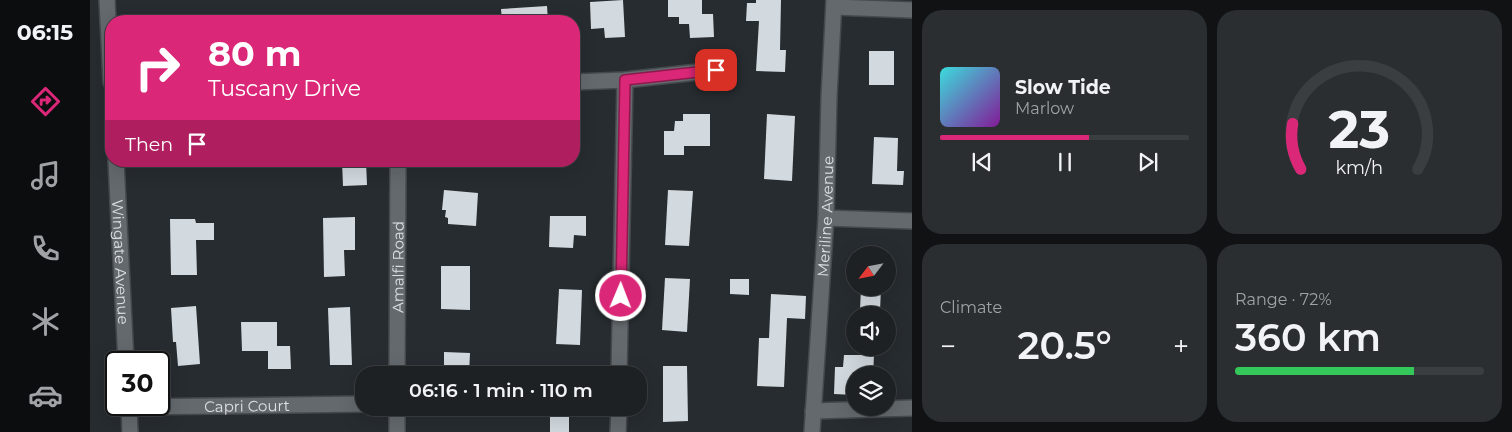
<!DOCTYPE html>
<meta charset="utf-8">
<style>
:root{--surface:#1d2124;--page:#2a2e31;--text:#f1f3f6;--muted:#a0a3a6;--line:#3b3e41;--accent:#db2777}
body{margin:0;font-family:Montserrat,sans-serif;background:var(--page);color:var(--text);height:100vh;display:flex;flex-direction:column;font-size:19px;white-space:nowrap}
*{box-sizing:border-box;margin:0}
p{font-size:16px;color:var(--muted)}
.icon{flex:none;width:28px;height:28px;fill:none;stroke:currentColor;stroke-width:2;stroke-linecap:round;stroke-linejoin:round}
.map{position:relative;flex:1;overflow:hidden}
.details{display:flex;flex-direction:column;gap:10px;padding:10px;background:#101214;width:600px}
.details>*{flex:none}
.guide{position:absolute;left:15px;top:15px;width:475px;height:152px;border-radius:20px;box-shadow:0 5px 20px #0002,0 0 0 1px var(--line);background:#db2777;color:#fff;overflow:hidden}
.needle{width:32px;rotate:238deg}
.tools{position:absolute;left:756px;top:246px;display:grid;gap:10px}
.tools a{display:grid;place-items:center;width:50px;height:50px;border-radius:50%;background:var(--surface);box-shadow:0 5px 20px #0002,0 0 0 1px var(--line);font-size:25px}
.speed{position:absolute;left:15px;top:351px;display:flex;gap:10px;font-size:25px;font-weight:700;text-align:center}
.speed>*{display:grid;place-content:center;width:65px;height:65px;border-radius:50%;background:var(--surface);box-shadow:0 5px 20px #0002,0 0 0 1px var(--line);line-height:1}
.speed .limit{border:2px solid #111;border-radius:8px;background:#fff;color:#111}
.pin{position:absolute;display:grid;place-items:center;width:42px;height:42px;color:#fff;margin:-21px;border-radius:10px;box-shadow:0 2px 8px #0006}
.me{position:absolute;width:55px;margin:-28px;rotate:1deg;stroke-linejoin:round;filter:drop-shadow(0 0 4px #0008)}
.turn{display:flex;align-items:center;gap:18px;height:105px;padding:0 20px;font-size:22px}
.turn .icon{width:65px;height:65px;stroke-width:2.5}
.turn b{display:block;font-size:35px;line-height:42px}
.then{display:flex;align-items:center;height:48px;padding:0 20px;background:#0003;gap:10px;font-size:19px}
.big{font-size:38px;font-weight:600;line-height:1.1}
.details .card{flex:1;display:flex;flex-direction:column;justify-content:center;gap:8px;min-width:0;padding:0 18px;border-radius:20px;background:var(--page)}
.details .dial{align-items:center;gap:0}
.dial svg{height:130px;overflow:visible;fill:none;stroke:var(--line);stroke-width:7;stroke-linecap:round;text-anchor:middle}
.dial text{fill:var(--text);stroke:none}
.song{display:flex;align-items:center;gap:15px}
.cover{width:60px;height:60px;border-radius:8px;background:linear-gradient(135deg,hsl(180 70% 55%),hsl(290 70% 35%))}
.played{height:5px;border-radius:2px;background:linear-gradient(90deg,var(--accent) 60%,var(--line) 60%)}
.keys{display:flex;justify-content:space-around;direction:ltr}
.heat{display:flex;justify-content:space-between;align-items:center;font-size:28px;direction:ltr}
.charge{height:8px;border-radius:4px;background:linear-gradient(90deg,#34c759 72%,var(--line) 0)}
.details .tiles{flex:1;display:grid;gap:10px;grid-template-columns:repeat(2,1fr)}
.trip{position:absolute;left:265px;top:366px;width:292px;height:50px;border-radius:20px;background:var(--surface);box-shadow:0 5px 20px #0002,0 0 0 1px var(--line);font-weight:600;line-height:50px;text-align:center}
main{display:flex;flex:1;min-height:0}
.menu{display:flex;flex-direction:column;width:90px;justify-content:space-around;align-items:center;background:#0c0d0e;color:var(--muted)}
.menu .icon{width:35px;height:35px}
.menu .current{color:var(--accent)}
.menu b{font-size:22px;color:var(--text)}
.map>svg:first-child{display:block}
.building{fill:#d3dadf}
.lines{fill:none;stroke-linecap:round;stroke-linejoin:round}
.minor-casing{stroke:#45494d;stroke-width:18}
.minor{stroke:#63696d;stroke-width:15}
.route-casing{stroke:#8e194d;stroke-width:12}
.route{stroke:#db2777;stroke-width:9}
.labels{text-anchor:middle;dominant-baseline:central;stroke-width:5;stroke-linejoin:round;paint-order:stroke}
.street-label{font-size:15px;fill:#dde0e3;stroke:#121416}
</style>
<main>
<nav class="menu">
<b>06:15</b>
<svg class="icon current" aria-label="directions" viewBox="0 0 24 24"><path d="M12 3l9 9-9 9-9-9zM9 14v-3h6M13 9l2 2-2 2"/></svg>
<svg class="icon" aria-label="music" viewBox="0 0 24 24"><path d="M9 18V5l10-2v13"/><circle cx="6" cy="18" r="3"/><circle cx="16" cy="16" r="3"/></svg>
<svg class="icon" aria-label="phone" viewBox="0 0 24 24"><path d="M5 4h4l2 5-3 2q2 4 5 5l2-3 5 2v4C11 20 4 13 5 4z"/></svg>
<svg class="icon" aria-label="climate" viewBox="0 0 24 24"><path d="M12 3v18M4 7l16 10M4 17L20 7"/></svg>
<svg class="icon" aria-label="car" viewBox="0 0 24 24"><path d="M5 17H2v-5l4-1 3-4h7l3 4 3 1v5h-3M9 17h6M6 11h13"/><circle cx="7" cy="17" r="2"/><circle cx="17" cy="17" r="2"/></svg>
</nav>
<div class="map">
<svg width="822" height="432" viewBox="0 0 822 432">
<rect width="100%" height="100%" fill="#272c30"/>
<g class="building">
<path d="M533 0 535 37 515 38 514 28 501 29 500 2Z"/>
<path d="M578 0H612V14H623L624 37 600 38 599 24H589V17H578Z"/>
<path d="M666 0H691L690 50H696L695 72 666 71 669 21H656L657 3H666Z"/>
<path d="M457 6 458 21H412L411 9Z"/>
<rect x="779" y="51" width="25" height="34"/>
<path d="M593 114H620V146H594V155H574V131H584L585 121H593Z"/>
<path d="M677 114 705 116 702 181 674 179Z"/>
<path d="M784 137 808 138 807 171H814L813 185 782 184Z"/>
<path d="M252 161H276L277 185 253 186Z"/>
<path d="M354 190 388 193 386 226 358 224V218L355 217 356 210H352Z"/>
<path d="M578 190 603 191 599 246 575 245Z"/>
<path d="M460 216H496V236L484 235 483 248 459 247Z"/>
<path d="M265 217V250H254L255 276 234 277 233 218Z"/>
<path d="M80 219H105L106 223H124V240H106L107 275H81Z"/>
<path d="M351 266H380V310L351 309Z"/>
<path d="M575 278 600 279 597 332 572 330Z"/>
<path d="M640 279H659V295L640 294Z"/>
<path d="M771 288H791L790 311 770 310Z"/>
<path d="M469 289 492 290 490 345 466 344Z"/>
<path d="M681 294 716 296 715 319 697 318 694 387 667 386 669 338H679Z"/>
<path d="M106 306 110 364 88 366 86 342H83L81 308Z"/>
<path d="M260 307 262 365H240L238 308Z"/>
<path d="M151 322H187V346H200L201 369H178V351H152Z"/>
<path d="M354 352 380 353 379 375H354Z"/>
<path d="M754 355H784L783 375H765V395L744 394 745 367H753Z"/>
<path d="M573 366H597L598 421 573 422Z"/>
<rect x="460" y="408" width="19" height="24"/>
</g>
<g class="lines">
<g class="minor-casing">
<g id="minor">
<path d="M17 0 21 82"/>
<path d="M744 7 822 10"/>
<path d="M484 82 535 80 626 70"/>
<path id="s1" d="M26 161 36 362"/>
<path d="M736 218 822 221"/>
<path id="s2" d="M307 375 308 161"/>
<path d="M529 375 535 80"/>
<path d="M39 405 40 432"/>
<path id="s3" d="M39 407 274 404"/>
<path d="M723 411 822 408"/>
<path d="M307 432V408"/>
<path d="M528 432 529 408"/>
<path id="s4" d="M722 432 736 218 739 97 744 0"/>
</g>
</g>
<use href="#minor" class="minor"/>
</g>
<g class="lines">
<g class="route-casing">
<path id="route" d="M531 296 535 80 626 70"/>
</g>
<use href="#route" class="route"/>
</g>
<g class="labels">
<g class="street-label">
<text stroke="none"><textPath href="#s4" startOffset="216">Meriline Avenue</textPath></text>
<text stroke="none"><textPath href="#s1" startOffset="101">Wingate Avenue</textPath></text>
<text stroke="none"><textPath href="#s2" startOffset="108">Amalfi Road</textPath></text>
<text stroke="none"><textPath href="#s3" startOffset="118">Capri Court</textPath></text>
</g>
</g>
</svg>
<div class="tools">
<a><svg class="needle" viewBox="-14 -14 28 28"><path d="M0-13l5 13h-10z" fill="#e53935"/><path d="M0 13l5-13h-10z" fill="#a0a3a6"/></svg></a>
<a><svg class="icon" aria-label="sound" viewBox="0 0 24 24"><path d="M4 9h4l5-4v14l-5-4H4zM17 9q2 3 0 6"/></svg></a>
<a><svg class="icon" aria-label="layers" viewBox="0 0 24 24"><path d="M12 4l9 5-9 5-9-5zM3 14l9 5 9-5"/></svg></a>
</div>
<div class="speed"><div class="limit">30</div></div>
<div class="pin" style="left:626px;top:70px;background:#d93025"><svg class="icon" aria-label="arrive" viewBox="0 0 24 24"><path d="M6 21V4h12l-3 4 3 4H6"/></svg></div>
<svg class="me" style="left:531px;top:296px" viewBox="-20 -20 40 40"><circle r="17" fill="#db2777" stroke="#fff" stroke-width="3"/><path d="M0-11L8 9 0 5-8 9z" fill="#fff"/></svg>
<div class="trip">06:16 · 1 min · 110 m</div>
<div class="guide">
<div class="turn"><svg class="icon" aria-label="right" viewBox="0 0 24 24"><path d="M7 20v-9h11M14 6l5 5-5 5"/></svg><div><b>80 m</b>Tuscany Drive</div></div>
<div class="then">Then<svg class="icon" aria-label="arrive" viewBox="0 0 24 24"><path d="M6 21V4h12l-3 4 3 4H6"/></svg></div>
</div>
</div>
<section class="details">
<div class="tiles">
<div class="card">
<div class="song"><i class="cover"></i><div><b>Slow Tide</b><p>Marlow</p></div></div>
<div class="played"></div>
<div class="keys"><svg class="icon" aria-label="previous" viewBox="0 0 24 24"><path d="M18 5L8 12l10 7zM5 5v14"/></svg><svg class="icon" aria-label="pause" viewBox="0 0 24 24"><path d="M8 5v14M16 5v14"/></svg><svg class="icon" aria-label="next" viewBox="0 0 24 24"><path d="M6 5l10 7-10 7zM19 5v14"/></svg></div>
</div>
<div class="card dial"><svg viewBox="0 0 100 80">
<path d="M14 69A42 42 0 1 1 86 69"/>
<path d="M14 69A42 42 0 0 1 9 41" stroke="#db2777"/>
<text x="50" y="56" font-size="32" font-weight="700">23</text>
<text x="50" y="72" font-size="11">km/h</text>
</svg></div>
<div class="card"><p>Climate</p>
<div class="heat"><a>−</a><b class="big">20.5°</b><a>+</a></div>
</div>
<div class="card"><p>Range · 72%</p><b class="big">360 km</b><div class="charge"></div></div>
</div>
</section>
</main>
